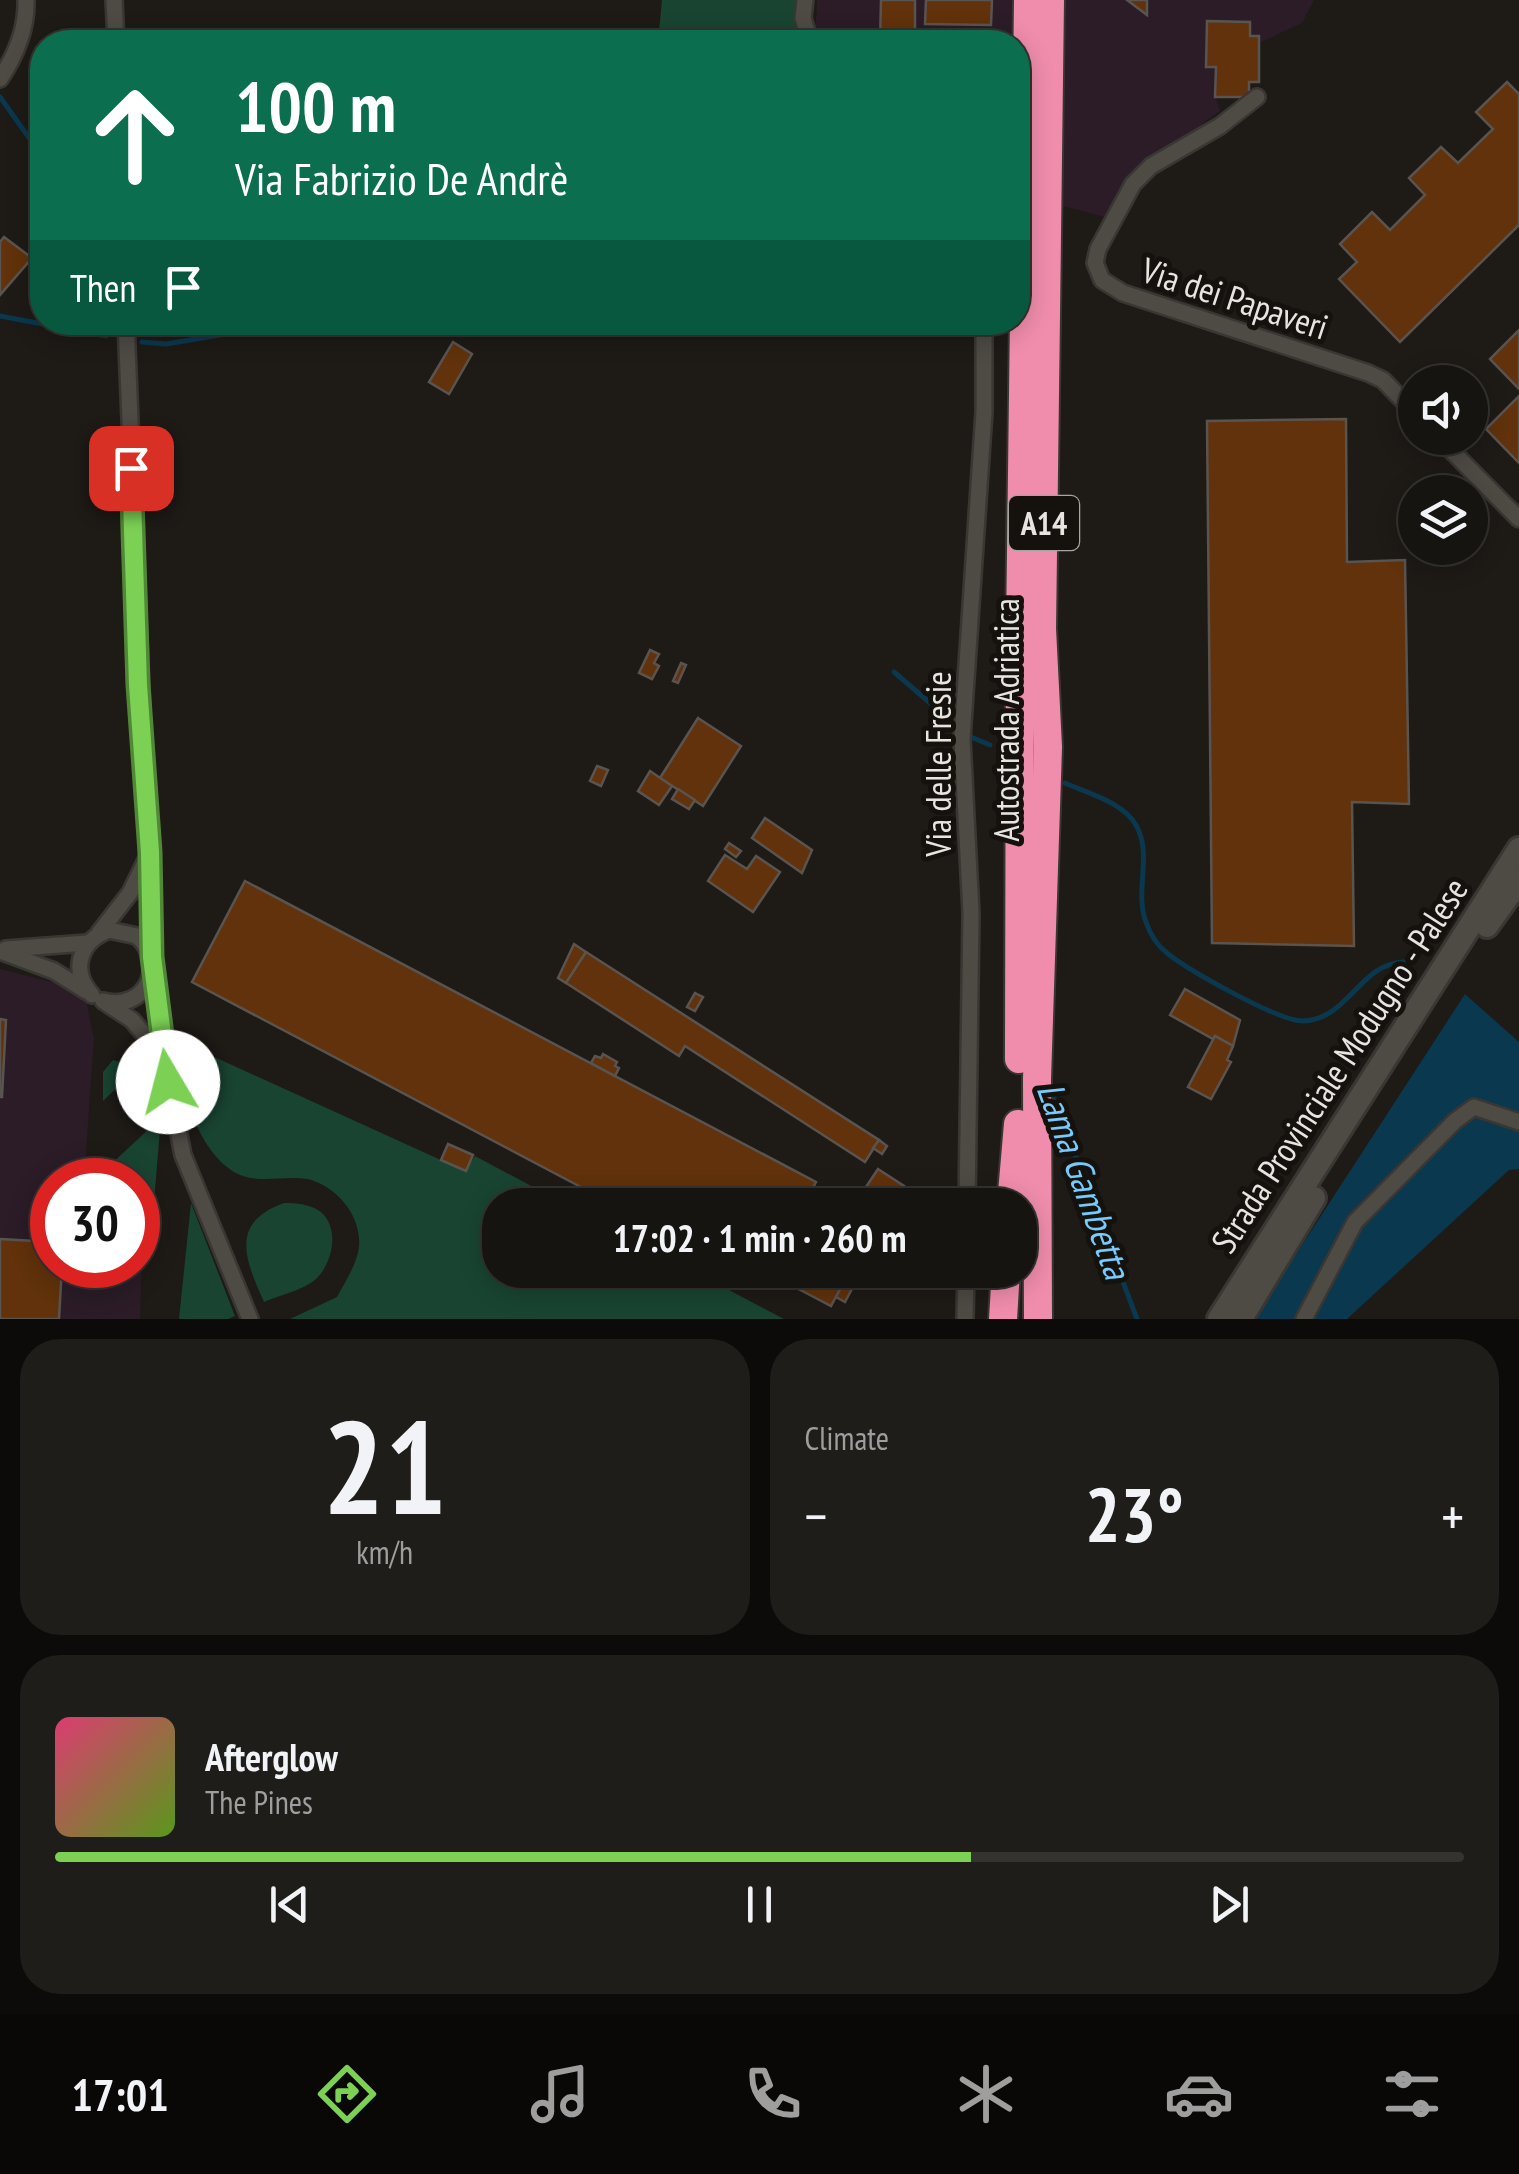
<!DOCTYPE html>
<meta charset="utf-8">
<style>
:root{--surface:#161410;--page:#1f1d19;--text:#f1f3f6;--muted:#9e9e9f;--line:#353330;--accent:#7cd154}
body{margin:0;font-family:"PT Sans Narrow",sans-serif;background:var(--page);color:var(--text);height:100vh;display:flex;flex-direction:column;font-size:38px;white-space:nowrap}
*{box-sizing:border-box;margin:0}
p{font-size:32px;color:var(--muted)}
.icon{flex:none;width:55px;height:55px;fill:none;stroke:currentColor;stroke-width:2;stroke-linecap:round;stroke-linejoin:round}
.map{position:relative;height:1319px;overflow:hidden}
.side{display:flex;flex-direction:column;gap:20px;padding:20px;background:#0c0b09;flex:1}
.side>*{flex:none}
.guide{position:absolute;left:30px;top:30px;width:1000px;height:305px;border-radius:40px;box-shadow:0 5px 25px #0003,0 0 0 2px var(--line);background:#0b6e4f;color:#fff;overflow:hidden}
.fabs{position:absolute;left:1398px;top:365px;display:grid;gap:20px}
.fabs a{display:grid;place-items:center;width:90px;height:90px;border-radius:50%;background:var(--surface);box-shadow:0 5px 25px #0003,0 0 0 2px var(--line);font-size:50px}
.speed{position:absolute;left:30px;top:1158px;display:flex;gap:20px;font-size:50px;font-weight:700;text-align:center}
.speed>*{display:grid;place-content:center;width:130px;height:130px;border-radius:50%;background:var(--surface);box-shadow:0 5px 25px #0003,0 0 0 2px var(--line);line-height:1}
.speed .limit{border:15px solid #d22;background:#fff;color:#111}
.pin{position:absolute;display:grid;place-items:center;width:85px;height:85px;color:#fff;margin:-42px;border-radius:20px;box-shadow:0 5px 15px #0006}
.me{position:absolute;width:110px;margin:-55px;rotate:352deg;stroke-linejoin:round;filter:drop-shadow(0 0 8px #0008)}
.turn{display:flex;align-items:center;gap:35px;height:210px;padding:0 40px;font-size:45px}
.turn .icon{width:130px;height:130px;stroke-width:2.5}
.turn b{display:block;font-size:70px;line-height:85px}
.then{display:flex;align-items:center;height:95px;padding:0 40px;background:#0003;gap:20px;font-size:38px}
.big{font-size:75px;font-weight:800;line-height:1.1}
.side .tile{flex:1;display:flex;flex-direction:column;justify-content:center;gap:15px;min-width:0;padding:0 35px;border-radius:40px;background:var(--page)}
.side .dial{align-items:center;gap:0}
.dial b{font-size:130px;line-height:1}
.song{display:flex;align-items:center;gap:30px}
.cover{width:120px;height:120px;border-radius:15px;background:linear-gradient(135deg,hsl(340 70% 55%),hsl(90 70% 35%))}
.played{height:10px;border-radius:5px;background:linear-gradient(90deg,var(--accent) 65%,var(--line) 65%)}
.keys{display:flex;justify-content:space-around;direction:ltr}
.heat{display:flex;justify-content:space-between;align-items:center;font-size:55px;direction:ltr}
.side .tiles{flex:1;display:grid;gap:20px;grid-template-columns:1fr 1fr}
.tile:last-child{grid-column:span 2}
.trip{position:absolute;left:482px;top:1188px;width:555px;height:100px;border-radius:40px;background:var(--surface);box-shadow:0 5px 25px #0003,0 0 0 2px var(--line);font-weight:800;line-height:100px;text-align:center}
.menu{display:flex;height:160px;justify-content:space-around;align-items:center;background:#090806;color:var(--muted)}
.menu .icon{width:70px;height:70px}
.menu .selected{color:var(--accent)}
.menu b{font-size:45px;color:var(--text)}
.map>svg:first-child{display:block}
.commercial{fill:#2b1c27}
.green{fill:#194432}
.water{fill:#09384f}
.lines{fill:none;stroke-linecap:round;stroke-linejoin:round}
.stream{stroke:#09384f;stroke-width:5}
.building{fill:#61320b;stroke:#5a5450;stroke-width:2.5}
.street-casing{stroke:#393734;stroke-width:20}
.secondary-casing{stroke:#393734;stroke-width:28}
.highway-casing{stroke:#393734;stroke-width:32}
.street{stroke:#4e4a44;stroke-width:15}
.secondary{stroke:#4e4a44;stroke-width:22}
.highway{stroke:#f08dac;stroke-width:28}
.route-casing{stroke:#518837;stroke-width:25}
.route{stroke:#7cd154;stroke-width:18}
.labels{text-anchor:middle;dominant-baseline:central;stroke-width:10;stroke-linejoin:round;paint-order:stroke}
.shield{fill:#15110d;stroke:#a8a5a2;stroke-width:2.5}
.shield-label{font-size:32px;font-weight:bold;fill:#e7e5e2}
.street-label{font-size:35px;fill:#e7e5e2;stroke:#15110d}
.water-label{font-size:38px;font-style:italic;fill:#76cafc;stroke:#15110d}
</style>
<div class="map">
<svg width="1519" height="1319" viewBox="0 0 1519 1319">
<rect width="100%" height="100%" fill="#1e1a16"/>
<g class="commercial">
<path d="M817 0H1013L1012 42H818L815 37Z"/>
<path d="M1066 0H1314L1302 23 1259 43V82H1249V97H1216L1220 111 1203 123 1198 132 1137 169 1126 182 1108 218 1063 206Z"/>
<path d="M0 969 84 990 94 1039 84 1180H52V1265H138V1245L142 1246 140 1319H0Z"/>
</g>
<g class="green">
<path d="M662 0H805L810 42H658Z"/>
<path d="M199 1050 465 1171 475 1156 567 1205H500V1270H691L784 1319H290L337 1297C345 1282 357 1264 359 1247 362 1216 336 1185 307 1179 281 1175 254 1186 231 1170 206 1153 193 1119 182 1092Z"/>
<path d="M113 1060 123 1063 127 1078 103 1101V1072Z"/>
<path d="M155 1078 161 1117 154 1202 138 1220V1180H94L151 1127Z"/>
<path d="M191 1203 235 1316 228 1319H179Z"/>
<path d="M284 1203C296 1203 312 1204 322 1213 340 1230 332 1264 316 1279 304 1290 280 1295 264 1302 246 1261 228 1223 284 1203Z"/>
</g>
<path class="water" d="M1465 994 1519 1042V1169L1509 1170 1347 1319H1254Z"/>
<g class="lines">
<g class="stream">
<path d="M0 97 42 156"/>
<path d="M0 316 106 336"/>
<path d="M142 342 166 344 226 334 441 324"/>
<path d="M894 672 950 720"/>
<path d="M971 737 990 745"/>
<path d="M1065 783C1087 793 1123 802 1136 825 1153 855 1134 891 1146 922 1150 934 1158 946 1167 953 1188 970 1278 1021 1303 1021 1348 1020 1360 963 1404 962"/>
<path d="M1049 1086 1137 1319"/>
</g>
</g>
<g class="building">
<path d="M881 0H915V42H880Z"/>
<path d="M926 0H992L991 25 925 24Z"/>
<path d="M1127 0H1147V15Z"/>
<path d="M1207 21 1250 22V36H1259V82H1249V97H1215L1216 67H1206Z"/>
<path d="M1507 82 1519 94V225L1400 342 1339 279 1357 262 1340 244 1372 212 1390 230 1425 195 1409 178 1441 147 1458 163 1493 129 1476 112Z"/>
<path d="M4 237 32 258 0 295V242Z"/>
<path d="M1519 330V389L1490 359Z"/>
<path d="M453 342 472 354 449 394 429 382Z"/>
<path d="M1519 396V463L1486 429Z"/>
<path d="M1346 419 1347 562 1405 560 1409 804 1352 802 1354 946 1212 943 1207 421Z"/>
<path d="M650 650 659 654 654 663 659 666 652 679 639 673Z"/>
<path d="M681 663 686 665 678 683 673 681Z"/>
<path d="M698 718 741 746 703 806 660 778Z"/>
<path d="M597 766 608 770 601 786 590 781Z"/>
<path d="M650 771 672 786 659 805 638 791Z"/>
<path d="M678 789 695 800 689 809 672 799Z"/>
<path d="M765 818 812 850 802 873 752 838Z"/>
<path d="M729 843 741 851 736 857 725 849Z"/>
<path d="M725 855 747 869 756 856 780 872 753 912 708 881Z"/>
<path d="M245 881 816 1182 804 1205H615L192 982Z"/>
<path d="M574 944 586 952 566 983 558 978Z"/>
<path d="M586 952 879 1140 865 1162 685 1046 679 1056 566 983Z"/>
<path d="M1185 989 1240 1020 1233 1046 1215 1036 1213 1039 1170 1015Z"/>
<path d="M695 993 703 997 695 1011 687 1007Z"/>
<path d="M0 1019 6 1020 2 1097H0Z"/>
<path d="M1215 1036 1233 1046 1227 1060 1231 1062 1211 1099 1188 1087Z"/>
<path d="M603 1054 617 1062 615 1066 619 1068 615 1076 591 1063 595 1056 601 1058Z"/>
<path d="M879 1140 887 1146 882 1154 873 1148Z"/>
<path d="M448 1144 473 1155 466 1171 441 1160Z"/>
<path d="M878 1169 904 1186 893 1204 866 1187Z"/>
<path d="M903 1188 923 1200 930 1205 893 1204Z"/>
<path d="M0 1239 52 1242V1265H62L59 1319H0Z"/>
<path d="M738 1270H769L763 1283Z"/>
<path d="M769 1270H826L845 1280 831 1306 768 1273Z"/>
<path d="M845 1280 854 1285 845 1302 836 1297Z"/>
</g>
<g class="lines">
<g class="street-casing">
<g id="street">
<path d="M114 0 116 42"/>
<path d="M805 0 803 18 810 42"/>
<path d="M0 79C16 55 27 29 26 0"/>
<path d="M1257 97 1220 126 1151 166 1133 184 1098 249 1095 263 1102 280 1123 293 1368 373 1383 380 1415 413"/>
<path d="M126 322 152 957"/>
<path d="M1439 438 1519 519"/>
<path d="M99 933 130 893 148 856"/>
<path d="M6 949 87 943"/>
<path d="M0 951 54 971 86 991"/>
<path d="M153 968 164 1058 183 1155 250 1319"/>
<path d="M92 995C70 971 79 941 109 930L137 936C168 964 146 1012 103 1001"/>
<path d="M106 1003 132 1020 164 1058"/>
<path d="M967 1205 971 913 962 739 984 412V322"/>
<path d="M965 1319 966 1270"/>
<path d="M1304 1319 1355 1222 1455 1121 1474 1107 1519 1122"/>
</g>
</g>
<g class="secondary-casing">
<g id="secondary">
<path d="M1487 926 1519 881"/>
<path d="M1219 1319 1519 849"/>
<path d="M1241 1319 1314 1198"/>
</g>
</g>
<g class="highway-casing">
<g id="highway">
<path d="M1019 1059 1020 631 1028 0"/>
<path d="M1011 1205 1018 1124"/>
<path d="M1003 1319 1006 1270"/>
<path d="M1038 1319 1037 1079 1048 747 1042 629 1050 0"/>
</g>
</g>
<use href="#street" class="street"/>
<use href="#secondary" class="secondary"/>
<use href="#highway" class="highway"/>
</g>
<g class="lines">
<g class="route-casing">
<path id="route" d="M131 468 138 685 150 852 152 957 168 1082"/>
</g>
<use href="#route" class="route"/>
</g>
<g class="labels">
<rect class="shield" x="1009" y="496" width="70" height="54" rx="8"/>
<g class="shield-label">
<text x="1044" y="523">A14</text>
</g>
<g class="street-label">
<text transform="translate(1235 298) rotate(18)">Via dei Papaveri</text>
<text transform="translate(1006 720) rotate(-90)">Autostrada Adriatica</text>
<text transform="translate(938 764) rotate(-90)">Via delle Fresie</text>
<text transform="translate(1339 1065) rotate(-57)">Strada Provinciale Modugno - Palese</text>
</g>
<g class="water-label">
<text transform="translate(1085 1180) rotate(70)">Lama Gambetta</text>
</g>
</g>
</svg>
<div class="fabs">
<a><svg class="icon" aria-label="sound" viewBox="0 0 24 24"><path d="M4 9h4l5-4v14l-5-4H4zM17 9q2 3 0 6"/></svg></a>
<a><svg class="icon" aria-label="layers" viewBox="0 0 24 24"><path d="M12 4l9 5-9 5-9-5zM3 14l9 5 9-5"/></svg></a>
</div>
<div class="speed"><div class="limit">30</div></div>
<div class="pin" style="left:131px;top:468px;background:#d93025"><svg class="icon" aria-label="arrive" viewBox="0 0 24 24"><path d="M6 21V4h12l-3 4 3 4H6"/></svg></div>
<svg class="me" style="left:168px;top:1082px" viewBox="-20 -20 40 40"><circle r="19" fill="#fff"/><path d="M0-13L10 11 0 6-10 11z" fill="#7cd154"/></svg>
<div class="trip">17:02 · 1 min · 260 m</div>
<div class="guide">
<div class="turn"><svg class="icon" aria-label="ahead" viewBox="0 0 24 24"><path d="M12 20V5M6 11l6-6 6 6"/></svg><div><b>100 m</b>Via Fabrizio De Andrè</div></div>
<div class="then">Then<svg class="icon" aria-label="arrive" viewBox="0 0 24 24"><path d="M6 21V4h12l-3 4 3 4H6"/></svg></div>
</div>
</div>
<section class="side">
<div class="tiles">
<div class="tile dial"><b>21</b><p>km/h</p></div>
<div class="tile"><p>Climate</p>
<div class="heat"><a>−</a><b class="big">23°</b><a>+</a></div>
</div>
<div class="tile">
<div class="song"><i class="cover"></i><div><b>Afterglow</b><p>The Pines</p></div></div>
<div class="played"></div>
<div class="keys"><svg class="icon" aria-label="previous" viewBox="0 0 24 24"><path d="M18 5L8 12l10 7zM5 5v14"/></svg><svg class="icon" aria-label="pause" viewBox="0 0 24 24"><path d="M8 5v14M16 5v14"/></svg><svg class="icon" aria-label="next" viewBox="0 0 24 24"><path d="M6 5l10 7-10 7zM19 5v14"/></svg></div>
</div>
</div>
</section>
<nav class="menu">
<b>17:01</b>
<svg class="icon selected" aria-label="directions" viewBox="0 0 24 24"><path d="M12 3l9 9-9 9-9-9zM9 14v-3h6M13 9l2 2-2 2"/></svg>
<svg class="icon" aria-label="music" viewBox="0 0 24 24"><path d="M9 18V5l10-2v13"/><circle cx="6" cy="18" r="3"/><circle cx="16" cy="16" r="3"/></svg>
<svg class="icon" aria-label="phone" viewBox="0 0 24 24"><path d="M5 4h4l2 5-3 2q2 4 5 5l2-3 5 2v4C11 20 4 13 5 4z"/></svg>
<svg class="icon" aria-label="climate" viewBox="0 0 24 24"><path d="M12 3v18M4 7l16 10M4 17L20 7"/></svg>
<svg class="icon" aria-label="car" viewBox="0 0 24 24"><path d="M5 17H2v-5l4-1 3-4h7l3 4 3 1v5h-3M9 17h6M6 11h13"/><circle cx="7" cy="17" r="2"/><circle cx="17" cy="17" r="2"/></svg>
<svg class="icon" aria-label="filters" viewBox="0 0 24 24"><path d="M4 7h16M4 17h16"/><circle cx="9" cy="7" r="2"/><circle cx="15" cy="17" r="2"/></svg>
</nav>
